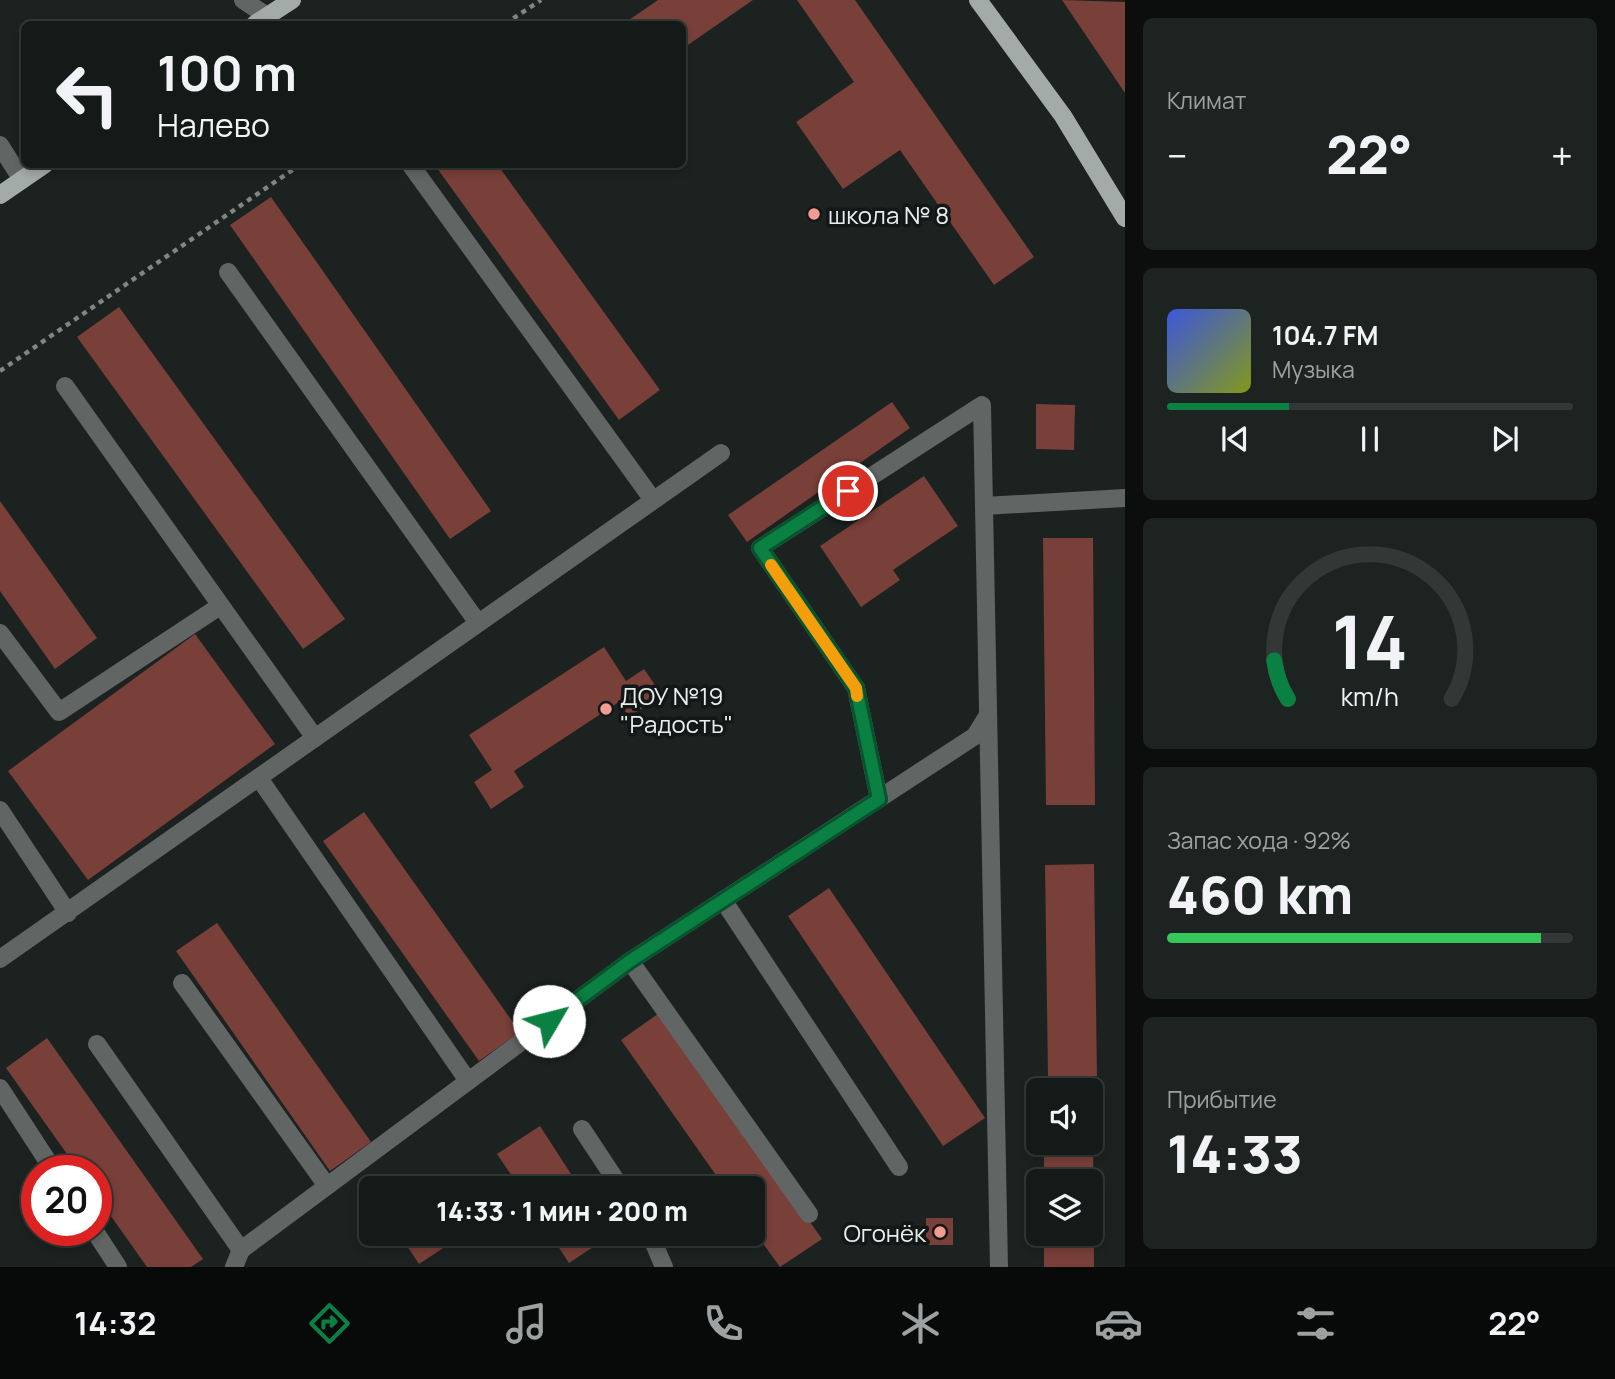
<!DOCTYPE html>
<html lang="ru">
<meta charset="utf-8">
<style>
:root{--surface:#141a18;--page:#1d2321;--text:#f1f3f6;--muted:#9da1a2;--line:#333837;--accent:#0b8043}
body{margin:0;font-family:Manrope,sans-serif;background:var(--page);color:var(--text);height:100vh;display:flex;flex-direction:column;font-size:26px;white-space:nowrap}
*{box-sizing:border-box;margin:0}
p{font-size:23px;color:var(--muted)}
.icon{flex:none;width:38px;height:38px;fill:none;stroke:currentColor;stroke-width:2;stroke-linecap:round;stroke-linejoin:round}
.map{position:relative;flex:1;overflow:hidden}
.sheet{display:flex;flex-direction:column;gap:18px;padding:18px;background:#0b0e0d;width:490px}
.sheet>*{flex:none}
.banner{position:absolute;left:21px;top:21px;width:665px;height:147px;border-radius:10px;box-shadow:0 4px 10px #0003,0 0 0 2px var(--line);background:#141a18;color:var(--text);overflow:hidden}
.fabs{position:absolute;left:1026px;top:1078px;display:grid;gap:14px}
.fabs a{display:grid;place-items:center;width:77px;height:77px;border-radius:10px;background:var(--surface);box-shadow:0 4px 10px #0003,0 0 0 2px var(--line);font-size:35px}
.speed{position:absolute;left:21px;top:1155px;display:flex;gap:14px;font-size:35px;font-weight:700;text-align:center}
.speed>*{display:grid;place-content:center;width:91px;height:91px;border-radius:50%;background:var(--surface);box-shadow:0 4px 10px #0003,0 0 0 2px var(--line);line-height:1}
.speed .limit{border:10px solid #d22;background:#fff;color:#111}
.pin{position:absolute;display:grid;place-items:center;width:60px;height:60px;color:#fff;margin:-30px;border:4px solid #fff;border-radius:50%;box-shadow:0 2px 7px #0007}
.me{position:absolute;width:77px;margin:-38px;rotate:53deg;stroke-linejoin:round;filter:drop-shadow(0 0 5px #0008)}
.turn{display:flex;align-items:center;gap:24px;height:147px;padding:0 21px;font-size:32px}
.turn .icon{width:91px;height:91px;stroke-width:2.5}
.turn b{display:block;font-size:49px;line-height:60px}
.big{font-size:52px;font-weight:800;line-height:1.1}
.sheet .widget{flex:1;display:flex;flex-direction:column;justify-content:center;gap:10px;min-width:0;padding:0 24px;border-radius:10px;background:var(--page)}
.sheet .dial{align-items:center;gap:0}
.dial svg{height:182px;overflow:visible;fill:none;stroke:var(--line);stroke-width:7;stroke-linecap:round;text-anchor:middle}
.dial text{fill:var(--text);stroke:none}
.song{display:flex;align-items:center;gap:21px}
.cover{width:84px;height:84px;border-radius:10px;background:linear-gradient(135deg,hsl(230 70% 55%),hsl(70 70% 35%))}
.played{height:7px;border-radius:4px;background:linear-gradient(90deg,var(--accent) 30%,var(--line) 30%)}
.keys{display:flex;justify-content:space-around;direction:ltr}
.heat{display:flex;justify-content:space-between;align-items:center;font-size:38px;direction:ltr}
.charge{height:10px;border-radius:5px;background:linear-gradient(90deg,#34c759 92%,var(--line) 0)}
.trip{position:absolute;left:359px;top:1176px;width:406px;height:70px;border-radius:10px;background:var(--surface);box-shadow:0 4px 10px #0003,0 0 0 2px var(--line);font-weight:800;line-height:70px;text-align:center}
.dock{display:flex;height:112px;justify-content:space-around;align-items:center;background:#080a0a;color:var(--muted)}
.dock .icon{width:49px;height:49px}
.dock .active{color:var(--accent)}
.dock b{font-size:32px;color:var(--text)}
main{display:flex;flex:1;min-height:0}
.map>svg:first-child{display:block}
.building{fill:#793f39}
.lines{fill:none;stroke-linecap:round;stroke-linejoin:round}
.path{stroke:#808684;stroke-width:4.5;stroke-dasharray:5 5;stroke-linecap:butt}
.minor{stroke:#616564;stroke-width:18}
.major{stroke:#a3aba9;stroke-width:18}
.route-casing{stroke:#07532c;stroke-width:18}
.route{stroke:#0b8043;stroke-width:12}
.slow{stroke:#f59e0b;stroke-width:12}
.poi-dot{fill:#f59c92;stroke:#111817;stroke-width:2.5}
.labels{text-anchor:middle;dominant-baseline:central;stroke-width:7;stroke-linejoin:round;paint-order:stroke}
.poi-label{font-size:24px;fill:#e9eeed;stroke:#111817;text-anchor:start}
</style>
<main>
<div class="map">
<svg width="1125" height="1267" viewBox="0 0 1125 1267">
<rect width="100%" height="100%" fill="#1b2220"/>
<g class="building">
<path d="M658 0H753L682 49V24H623Z"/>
<path d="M797 0H855L1034 257 994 285 900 150 843 189 796 122 854 82Z"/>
<path d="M1062 0 1125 2V93Z"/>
<path d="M434 164H497L660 390 619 420Z"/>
<path d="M271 197 491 511 450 539 230 225Z"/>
<path d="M119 307 345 619 303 649 77 337Z"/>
<path d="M892 402 910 428 747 542 728 515Z"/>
<path d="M1036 404 1075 405 1074 450 1036 449Z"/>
<path d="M924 476 958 526 893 570 900 580 861 607 820 546Z"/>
<path d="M0 501 97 638 55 669 0 591Z"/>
<path d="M1043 538H1093L1095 805H1046Z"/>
<path d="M195 634 275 744 88 880 8 771Z"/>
<path d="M604 647 626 681 644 669 662 695 629 717 619 702 514 771 524 787 491 809 474 782 492 770 469 735Z"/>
<path d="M364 812 520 1032 479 1061 323 841Z"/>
<path d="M1094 864 1097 1076 1048 1077 1045 865Z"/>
<path d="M829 888 985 1118 943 1146 788 916Z"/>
<path d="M217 923 371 1142 330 1171 176 951Z"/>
<path d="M662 1011 822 1239 780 1267 752 1228V1188H725L621 1040Z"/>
<path d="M47 1038 203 1259 191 1267H147L96 1195V1171H79L6 1068Z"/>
<path d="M540 1126 580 1188H520L497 1154Z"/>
<path d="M1090 1126H1093L1094 1267H1044V1234H1090V1181H1044V1143H1090Z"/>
<rect x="926" y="1218" width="27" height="27"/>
<path d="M399 1234H458L460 1237 419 1264Z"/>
<path d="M550 1234H613L569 1263Z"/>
</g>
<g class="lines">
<g class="path">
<path d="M505 24 541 0"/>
<path d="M0 371 301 164"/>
</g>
<g class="minor">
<path d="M243 0 267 16"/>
<path d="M0 145 22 180"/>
<path d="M410 164 653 500"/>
<path d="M228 272 478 623"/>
<path d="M65 386 315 738"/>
<path d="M984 506 1125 498"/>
<path d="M0 633 59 712 220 606"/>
<path d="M259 778 468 1081"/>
<path d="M879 799 856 688 760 548 982 405 999 1267"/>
<path d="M0 810 68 913"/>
<path d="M723 900 899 1167"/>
<path d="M0 959 721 453"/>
<path d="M630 961 809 1214"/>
<path d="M182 983 327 1186"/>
<path d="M97 1044 241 1250 234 1267"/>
<path d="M0 1088 54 1171"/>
<path d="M582 1129 621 1188"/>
<path d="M94 1230 118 1267"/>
<path d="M650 1234 664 1267"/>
<path d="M241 1250 630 961 975 736 988 715"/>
</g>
<g class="major">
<path d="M978 0 1063 116 1125 218"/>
<path d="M255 24 292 0"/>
<path d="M0 195 45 164"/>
</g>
</g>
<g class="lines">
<g class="route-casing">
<path id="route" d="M549 1021 630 961 879 799 856 688 760 548 848 491"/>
</g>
<use href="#route" class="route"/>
<path class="slow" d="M771 565 856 688 857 696"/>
</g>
<g class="poi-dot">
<circle cx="814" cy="214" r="7"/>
<circle cx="606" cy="709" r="7"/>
<circle cx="940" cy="1232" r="7"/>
</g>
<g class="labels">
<g class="poi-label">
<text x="828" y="214">школа № 8</text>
<text x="620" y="695">ДОУ №19<tspan x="620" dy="28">"Радость"</tspan></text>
<text x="926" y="1232" text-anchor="end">Огонёк</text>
</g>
</g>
</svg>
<div class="fabs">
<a><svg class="icon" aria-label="sound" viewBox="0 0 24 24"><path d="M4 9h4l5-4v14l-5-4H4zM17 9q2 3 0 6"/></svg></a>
<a><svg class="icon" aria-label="layers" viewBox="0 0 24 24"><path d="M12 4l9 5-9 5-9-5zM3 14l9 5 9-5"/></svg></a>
</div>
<div class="speed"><div class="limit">20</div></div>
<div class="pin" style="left:848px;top:491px;background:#d93025"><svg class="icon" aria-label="arrive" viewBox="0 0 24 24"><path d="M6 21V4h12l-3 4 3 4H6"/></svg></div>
<svg class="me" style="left:549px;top:1021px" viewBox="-20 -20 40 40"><circle r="19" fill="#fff"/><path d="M0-13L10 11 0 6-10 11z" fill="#0b8043"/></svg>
<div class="trip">14:33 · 1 мин · 200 m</div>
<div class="banner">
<div class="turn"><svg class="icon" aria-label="left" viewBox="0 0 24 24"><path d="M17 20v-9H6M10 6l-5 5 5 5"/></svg><div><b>100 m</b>Налево</div></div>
</div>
</div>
<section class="sheet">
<div class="widget"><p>Климат</p>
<div class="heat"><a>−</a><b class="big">22°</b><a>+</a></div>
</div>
<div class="widget">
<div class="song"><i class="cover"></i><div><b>104.7 FM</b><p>Музыка</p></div></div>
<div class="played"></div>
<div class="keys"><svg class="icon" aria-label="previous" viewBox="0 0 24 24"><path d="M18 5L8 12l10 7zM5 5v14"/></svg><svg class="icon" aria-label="pause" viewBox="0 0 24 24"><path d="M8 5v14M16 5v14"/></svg><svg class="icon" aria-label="next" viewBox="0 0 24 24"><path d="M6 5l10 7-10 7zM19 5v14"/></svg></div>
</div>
<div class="widget dial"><svg viewBox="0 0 100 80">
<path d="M14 69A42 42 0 1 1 86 69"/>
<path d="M14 69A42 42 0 0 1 8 52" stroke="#0b8043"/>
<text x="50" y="56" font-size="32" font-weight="700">14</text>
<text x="50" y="72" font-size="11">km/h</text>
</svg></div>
<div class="widget"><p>Запас хода · 92%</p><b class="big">460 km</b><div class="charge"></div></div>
<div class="widget"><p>Прибытие</p><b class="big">14:33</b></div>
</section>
</main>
<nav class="dock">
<b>14:32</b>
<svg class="icon active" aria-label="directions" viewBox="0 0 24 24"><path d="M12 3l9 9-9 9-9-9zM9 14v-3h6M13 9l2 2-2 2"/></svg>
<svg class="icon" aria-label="music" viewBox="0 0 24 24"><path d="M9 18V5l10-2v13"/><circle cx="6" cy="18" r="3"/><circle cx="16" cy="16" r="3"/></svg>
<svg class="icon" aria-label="phone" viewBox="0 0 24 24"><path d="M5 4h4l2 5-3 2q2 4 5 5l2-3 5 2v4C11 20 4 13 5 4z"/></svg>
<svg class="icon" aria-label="climate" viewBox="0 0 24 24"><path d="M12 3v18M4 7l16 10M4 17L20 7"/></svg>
<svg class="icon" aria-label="car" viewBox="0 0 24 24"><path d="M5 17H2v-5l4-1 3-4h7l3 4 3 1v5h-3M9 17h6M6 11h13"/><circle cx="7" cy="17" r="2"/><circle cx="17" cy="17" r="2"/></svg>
<svg class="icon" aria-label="filters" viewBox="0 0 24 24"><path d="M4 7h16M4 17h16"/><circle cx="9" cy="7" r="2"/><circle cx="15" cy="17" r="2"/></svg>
<b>22°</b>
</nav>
